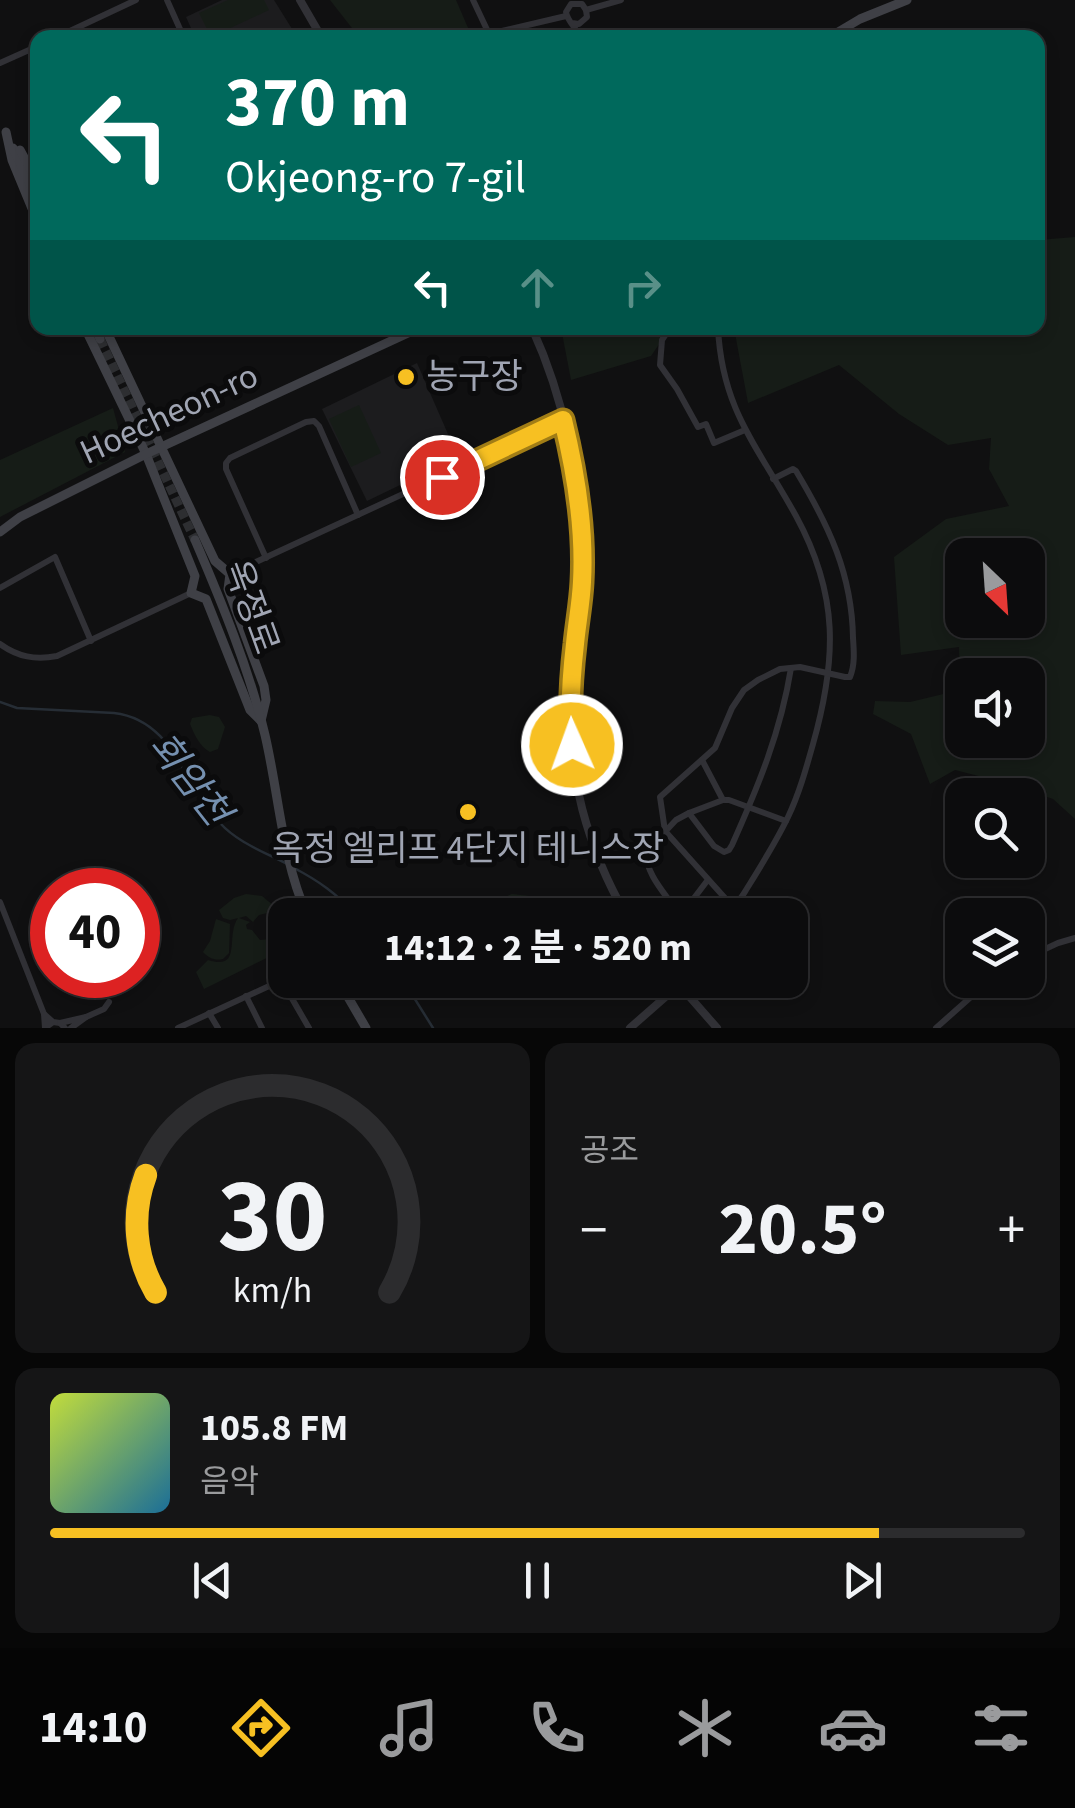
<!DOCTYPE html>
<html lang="ko">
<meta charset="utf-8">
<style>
:root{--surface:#0c0c0d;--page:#151516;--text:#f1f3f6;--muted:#9a9b9d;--line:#2c2c2e;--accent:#f7c022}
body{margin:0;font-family:"Source Sans 3","Noto Sans KR",sans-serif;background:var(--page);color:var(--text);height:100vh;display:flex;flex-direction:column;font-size:38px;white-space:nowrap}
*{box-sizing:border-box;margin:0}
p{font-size:32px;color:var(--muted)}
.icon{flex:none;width:55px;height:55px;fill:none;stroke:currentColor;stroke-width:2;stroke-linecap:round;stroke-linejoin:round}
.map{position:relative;height:1028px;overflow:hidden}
.side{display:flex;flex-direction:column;gap:15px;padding:15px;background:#070707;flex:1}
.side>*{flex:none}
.banner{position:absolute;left:30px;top:30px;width:1015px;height:305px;border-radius:20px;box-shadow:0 5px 15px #0003,0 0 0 2px var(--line);background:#00695c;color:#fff;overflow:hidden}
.needle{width:65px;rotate:155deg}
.buttons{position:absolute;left:945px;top:538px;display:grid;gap:20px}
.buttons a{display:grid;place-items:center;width:100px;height:100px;border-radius:20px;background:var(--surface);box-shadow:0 5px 15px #0003,0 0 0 2px var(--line);font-size:50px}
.speed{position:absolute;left:30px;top:868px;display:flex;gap:20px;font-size:50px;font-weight:700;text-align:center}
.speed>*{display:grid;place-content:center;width:130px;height:130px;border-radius:50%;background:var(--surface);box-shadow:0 5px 15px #0003,0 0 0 2px var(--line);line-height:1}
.speed .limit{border:15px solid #d22;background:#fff;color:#111}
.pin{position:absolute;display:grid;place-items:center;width:85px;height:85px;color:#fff;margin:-42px;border:5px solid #fff;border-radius:50%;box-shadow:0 2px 10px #0007}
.me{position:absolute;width:110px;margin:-55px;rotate:358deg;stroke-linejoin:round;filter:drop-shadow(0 0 8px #0008)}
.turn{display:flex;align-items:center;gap:35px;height:210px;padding:0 30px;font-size:45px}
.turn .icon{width:130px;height:130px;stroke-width:2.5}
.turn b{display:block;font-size:70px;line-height:85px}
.lanes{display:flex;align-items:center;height:95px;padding:0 30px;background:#0003;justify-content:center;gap:50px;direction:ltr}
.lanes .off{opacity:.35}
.big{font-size:75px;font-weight:700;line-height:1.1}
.side .widget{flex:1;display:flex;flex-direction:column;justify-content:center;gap:15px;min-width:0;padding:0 35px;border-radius:20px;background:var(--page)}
.side .dial{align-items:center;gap:0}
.dial svg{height:260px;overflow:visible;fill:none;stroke:var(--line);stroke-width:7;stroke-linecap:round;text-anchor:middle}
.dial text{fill:var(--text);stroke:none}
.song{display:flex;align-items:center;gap:30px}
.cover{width:120px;height:120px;border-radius:15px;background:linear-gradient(135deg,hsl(70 70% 55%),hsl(200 70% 35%))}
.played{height:10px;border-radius:5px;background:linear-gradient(90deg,var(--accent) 85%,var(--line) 85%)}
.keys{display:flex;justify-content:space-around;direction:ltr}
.heat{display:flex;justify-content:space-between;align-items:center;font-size:55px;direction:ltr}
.side .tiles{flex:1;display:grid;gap:15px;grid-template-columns:1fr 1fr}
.widget:last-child{grid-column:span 2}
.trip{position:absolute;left:268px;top:898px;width:540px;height:100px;border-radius:20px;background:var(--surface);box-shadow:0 5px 15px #0003,0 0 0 2px var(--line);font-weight:700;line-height:100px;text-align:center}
.tab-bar{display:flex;height:160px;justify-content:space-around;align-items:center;background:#050505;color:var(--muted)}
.tab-bar .icon{width:70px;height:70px}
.tab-bar .active{color:var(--accent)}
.tab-bar b{font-size:45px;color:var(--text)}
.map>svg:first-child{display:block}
.built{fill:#1c1c1e}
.green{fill:#161c17;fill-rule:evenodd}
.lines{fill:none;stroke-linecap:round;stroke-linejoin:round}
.stream{stroke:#262d35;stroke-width:2.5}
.secondary-tunnel{stroke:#2d2e31;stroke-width:9;stroke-dasharray:9 4.5;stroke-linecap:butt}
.minor{stroke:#313136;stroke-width:6}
.tertiary{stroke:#313136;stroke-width:8}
.secondary{stroke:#3f4046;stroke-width:9}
.route-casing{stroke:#a17d16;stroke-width:25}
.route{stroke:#f7c022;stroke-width:18}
.poi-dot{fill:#f7c022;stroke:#0b0b0c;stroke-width:4}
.labels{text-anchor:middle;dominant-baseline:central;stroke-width:10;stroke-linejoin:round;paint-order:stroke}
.poi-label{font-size:35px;fill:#a0a5b3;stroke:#0b0b0c;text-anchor:start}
.street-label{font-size:35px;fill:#a0a5b3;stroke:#0b0b0c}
.water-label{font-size:38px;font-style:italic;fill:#7590b0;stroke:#0b0b0c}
</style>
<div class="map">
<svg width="1075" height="1028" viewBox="0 0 1075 1028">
<rect width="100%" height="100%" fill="#101011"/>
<g class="built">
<path d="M222 0H274L297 37H195L186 17Z"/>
<path d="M417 363 458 457 367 501 322 409Z"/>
</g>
<g class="green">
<path d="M228 0H264L269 10 211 37 199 13Z"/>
<path d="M330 0H456L472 37H359Z"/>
<path d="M1075 237V819L1053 799 1006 783 955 770 930 784 911 734 873 714 875 701 910 702 960 690 959 647 901 655 894 557 946 519 1009 506 989 469 991 438 948 445 899 414 839 365 748 403 734 328H1038V240ZM962 555H1028V620H962ZM962 675H1028V740H962Z"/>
<path d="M561 328H670L651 356 571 380Z"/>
<path d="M359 405 381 453 351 467 329 419Z"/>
<path d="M113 408 125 452 0 517V460Z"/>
<path d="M210 715 219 717 225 727 218 749 210 752C200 747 194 734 190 724L192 718Z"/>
<path d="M246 894 262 896 274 906 271 912 259 915 253 922 246 916 239 918 250 922 246 925 247 929 252 930 260 940 281 938 285 949 204 989 196 972 208 960C243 971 225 936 238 918L230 920 223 918 219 910 234 898Z"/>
<path d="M512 894 530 896 551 904 553 908 544 915H501L497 907 507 896Z"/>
<path d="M216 919 230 924 229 953 223 959C214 961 209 958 203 952L210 941Z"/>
</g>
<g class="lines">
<g class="stream">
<path d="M0 702 17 708 114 713C174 720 184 785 220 823 237 842 264 852 287 864"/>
<path d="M294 868C319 881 337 894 356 915"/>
<path d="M403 980 433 1028"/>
</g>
<path class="secondary-tunnel" d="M100 339 195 540"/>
<g class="minor">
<path d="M167 0 184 38"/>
<path d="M473 0 490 36"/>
<path d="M586 10 621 0"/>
<path d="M572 23 579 24 587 17 586 10 582 4H571L566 12C567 21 577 29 581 38"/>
<path d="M489 34 566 16"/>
<path d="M55 38 136 0"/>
<path d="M0 63 38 46"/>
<path d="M670 328 662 340 660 365 677 389 698 427 706 424 714 443 745 430"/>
<path d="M718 328C722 410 758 447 796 516 839 595 837 659 813 744 806 769 799 794 788 817 776 842 761 866 746 890 741 899 734 906 729 915"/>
<path d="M266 558 226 469V463L230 458 306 422 314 421 319 426 358 515"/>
<path d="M230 574 563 420"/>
<path d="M0 588 55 557 91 641"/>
<path d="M0 644C18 657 35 660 57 656L191 593"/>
<path d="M702 760 723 800H729L786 821"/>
<path d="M723 800 689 813 714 846 724 852 729 850 732 845C758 787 781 731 791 668"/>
<path d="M689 813 676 820 646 852C646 873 662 890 674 907L678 909 688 906 707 881"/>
<path d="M0 902 44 1014"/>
<path d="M733 907 665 831 660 797 715 748 732 708 744 690 758 680 780 669 800 667 845 677H850C855 665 854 652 853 638 852 574 829 526 796 471L793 469 773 479"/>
<path d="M1028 957 1058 943 1075 938"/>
<path d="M246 996 262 1028"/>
<path d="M209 1013 218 1028"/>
<path d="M86 1017 104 1009 109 1002"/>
<path d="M53 1022 44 1014 45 1028 53 1022 60 1023 65 1028"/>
<path d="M60 1023 86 1017 71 1028"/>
<path d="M178 1028 280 981 283 983 309 1028"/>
<path d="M936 1028 990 980"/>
</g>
<g class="tertiary">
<path d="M300 0 322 38"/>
<path d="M532 328C564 398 581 480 583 558 583 604 573 649 570 695 566 772 588 849 626 915"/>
<path d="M675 980 717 1028"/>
<path d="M630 1028 679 985"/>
</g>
<g class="secondary">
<path d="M828 38 860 19 907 0"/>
<path d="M6 132 12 160 38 223"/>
<path d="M13 148 38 201"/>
<path d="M20 150 38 183"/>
<path d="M85 328 146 454 195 576 191 593 206 599 250 710 261 721"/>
<path d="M95 328 100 339"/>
<path d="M105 328 215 561 230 574 228 589 264 686 266 700 261 721"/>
<path d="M0 532 20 517 146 454 419 328"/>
<path d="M195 540C222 603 249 669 265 735 279 795 282 859 307 915"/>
<path d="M338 980 366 1028"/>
</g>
</g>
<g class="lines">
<g class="route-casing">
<path id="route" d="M442 477 563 420C576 473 585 528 582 582 581 603 577 623 575 644 571 678 569 711 572 745"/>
</g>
<use href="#route" class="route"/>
</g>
<g class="poi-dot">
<circle cx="406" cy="377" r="10"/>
<circle cx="468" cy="812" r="10"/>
</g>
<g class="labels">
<g class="poi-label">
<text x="426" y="377">농구장</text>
<text x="468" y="849" text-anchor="middle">옥정 엘리프 4단지 테니스장</text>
</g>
<g class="street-label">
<text transform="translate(169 414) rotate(-25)">Hoecheon-ro</text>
<text transform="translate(251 607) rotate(70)">옥정로</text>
</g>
<g class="water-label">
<text transform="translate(189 779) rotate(52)">회암천</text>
</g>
</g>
</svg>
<div class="buttons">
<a><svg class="needle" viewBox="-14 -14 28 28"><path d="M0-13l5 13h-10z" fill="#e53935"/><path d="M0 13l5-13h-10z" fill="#9a9b9d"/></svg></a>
<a><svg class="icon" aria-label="sound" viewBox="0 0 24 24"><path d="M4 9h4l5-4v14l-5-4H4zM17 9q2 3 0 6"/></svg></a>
<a><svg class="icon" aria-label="search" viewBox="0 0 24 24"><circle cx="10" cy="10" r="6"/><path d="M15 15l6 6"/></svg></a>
<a><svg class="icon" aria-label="layers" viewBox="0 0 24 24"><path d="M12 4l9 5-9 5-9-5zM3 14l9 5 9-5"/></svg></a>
</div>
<div class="speed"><div class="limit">40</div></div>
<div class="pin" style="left:442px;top:477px;background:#d93025"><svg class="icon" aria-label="arrive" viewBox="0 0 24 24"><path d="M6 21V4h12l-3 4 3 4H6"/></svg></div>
<svg class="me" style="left:572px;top:745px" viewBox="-20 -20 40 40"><circle r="17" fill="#f7c022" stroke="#fff" stroke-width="3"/><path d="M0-11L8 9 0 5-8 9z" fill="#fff"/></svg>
<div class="trip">14:12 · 2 분 · 520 m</div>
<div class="banner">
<div class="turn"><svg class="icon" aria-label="left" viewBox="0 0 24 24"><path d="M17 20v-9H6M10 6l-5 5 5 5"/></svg><div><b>370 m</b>Okjeong-ro 7-gil</div></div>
<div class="lanes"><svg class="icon" aria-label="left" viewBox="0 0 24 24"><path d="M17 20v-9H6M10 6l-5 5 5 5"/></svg><svg class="icon off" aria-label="ahead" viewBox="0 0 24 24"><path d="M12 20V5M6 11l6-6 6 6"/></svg><svg class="icon off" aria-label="right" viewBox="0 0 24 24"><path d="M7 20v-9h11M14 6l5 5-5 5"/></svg></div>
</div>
</div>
<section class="side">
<div class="tiles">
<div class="widget dial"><svg viewBox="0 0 100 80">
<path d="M14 69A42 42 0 1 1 86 69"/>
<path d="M14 69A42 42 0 0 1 11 33" stroke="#f7c022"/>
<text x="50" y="56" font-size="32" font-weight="700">30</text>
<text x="50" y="72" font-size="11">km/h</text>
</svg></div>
<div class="widget"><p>공조</p>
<div class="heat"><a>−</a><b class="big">20.5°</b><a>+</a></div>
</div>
<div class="widget">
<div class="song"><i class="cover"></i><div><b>105.8 FM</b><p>음악</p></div></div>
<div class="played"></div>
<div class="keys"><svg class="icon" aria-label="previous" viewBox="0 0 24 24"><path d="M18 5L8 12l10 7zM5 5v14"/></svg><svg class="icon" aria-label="pause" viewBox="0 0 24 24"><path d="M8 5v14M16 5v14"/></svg><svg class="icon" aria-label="next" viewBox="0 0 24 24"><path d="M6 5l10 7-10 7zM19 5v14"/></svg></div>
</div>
</div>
</section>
<nav class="tab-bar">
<b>14:10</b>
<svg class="icon active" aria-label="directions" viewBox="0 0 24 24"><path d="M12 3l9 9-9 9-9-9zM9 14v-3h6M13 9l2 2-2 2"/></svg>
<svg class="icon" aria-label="music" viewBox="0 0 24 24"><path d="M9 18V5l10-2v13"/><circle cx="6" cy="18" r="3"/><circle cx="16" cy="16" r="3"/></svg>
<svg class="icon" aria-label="phone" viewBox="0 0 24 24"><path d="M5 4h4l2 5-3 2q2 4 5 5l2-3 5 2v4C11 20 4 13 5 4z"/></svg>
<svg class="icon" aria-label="climate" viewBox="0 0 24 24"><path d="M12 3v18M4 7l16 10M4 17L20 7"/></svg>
<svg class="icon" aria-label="car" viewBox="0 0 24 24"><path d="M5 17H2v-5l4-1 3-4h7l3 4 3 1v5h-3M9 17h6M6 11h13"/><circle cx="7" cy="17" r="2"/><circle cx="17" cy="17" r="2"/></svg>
<svg class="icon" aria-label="filters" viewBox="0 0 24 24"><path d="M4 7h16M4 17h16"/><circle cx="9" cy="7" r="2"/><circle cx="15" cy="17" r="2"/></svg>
</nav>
